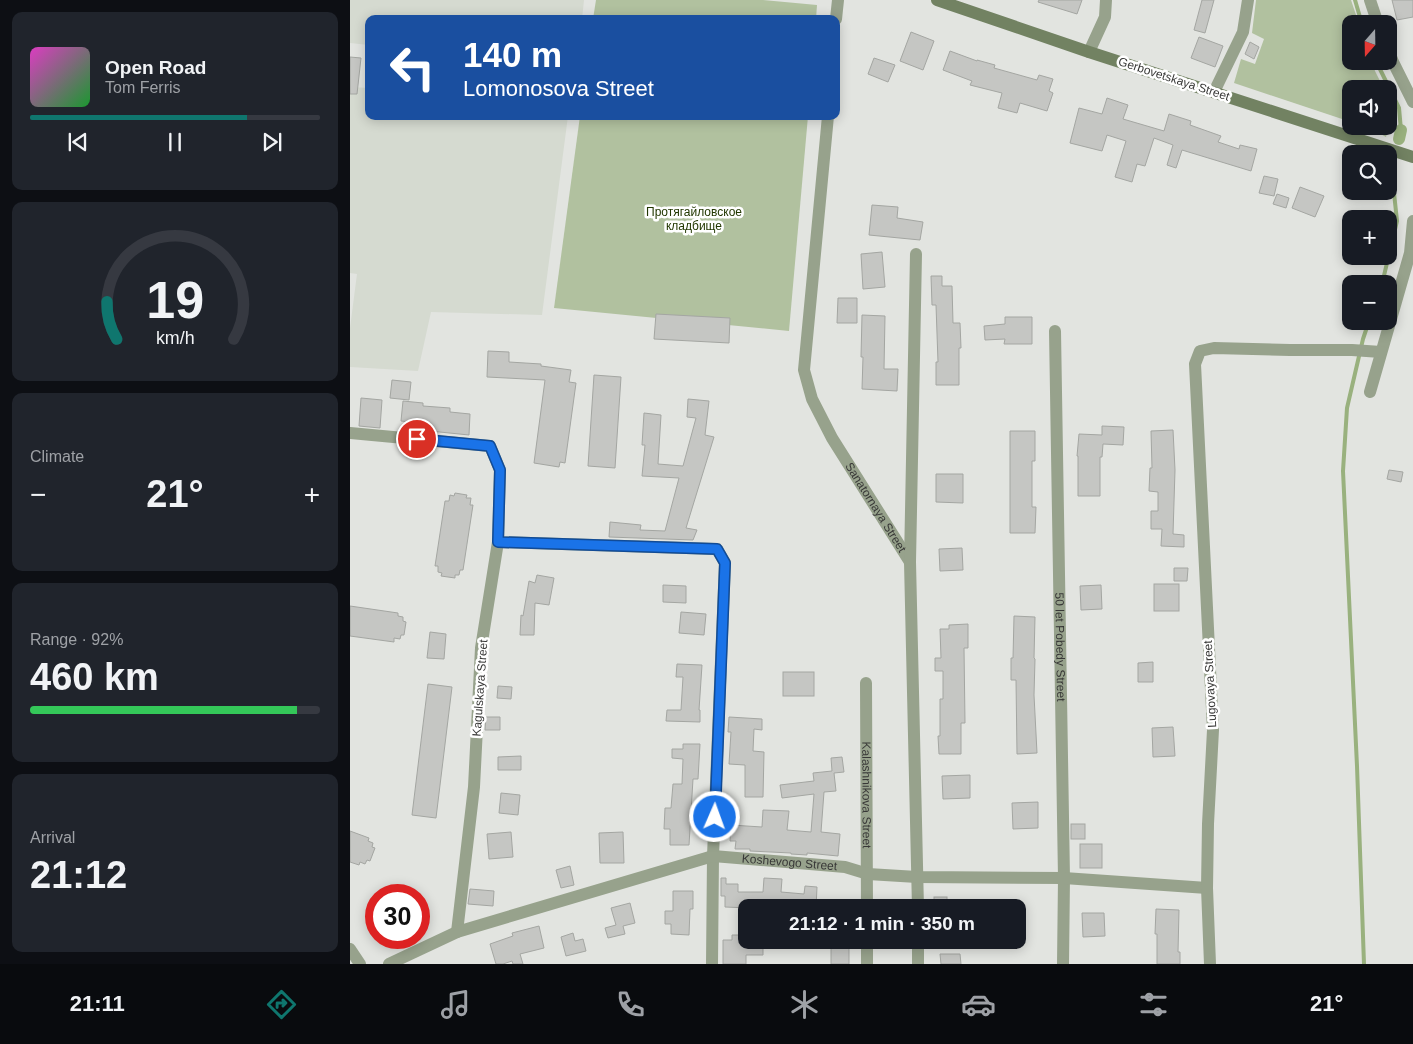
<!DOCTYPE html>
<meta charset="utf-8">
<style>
:root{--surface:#171b24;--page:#20242c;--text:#f1f3f6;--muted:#9ea1a6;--line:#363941;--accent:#0f766e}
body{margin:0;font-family:Helvetica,sans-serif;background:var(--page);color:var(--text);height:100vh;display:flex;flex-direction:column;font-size:19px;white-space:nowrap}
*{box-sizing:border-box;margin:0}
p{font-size:16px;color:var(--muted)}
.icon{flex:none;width:28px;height:28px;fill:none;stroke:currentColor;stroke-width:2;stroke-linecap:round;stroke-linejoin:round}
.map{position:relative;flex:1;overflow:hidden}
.panel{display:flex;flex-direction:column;gap:12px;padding:12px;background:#0d0f14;width:350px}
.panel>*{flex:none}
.top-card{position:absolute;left:15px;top:15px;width:475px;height:105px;border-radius:10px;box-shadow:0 2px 12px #0003;background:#1a4fa0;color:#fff;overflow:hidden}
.needle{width:32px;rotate:200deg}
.tools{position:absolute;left:992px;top:15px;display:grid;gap:10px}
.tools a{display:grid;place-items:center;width:55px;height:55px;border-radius:10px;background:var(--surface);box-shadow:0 2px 12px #0003;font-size:25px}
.speed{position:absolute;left:15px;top:884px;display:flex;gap:10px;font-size:25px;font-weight:700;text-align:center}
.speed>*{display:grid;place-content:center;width:65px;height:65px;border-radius:50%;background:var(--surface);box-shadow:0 2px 12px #0003;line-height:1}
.speed .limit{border:8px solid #d22;background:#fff;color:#111}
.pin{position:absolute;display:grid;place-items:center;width:42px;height:42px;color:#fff;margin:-21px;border:2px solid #fff;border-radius:50%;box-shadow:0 1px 5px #0007}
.me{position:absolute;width:55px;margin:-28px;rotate:2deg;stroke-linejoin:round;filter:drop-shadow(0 0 4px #0008)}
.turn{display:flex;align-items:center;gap:18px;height:105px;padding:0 15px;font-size:22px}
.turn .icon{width:65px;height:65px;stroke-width:2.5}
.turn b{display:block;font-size:35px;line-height:42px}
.big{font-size:38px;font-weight:700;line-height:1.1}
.panel .card{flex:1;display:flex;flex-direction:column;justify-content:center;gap:8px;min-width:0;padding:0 18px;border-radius:10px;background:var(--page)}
.panel .dial{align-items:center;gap:0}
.dial svg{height:130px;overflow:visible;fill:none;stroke:var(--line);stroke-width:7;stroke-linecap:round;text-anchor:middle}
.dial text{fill:var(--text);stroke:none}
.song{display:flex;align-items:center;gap:15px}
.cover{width:60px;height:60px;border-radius:8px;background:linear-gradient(135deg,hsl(310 70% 55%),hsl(130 70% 35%))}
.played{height:5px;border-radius:2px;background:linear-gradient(90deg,var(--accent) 75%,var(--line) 75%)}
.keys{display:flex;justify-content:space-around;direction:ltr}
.heat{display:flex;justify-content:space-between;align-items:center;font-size:28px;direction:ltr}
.charge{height:8px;border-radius:4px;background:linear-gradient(90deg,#34c759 92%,var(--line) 0)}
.trip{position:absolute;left:388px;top:899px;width:288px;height:50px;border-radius:10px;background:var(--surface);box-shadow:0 2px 12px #0003;font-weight:700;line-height:50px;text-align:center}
.tabs{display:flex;height:80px;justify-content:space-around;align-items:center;background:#090b0e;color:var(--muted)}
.tabs .icon{width:35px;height:35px}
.tabs .on{color:var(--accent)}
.tabs b{font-size:22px;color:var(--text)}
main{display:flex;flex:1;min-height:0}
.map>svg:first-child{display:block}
.built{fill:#d5dad0}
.green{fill:#b1c19f}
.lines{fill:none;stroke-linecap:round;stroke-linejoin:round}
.stream{stroke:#99b17e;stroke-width:4}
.canal{stroke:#99b17e;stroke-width:12}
.building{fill:#c5c6c3;stroke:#a4a6a2}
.street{stroke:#97a28c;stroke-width:12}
.secondary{stroke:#728262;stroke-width:12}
.route-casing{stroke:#114b97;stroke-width:12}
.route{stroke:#1a73e8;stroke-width:9}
.labels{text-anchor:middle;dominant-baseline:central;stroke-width:5;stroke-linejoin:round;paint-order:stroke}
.street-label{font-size:12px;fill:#383837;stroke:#fff}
.park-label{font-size:12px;fill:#223700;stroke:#fff}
</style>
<main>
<section class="panel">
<div class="card">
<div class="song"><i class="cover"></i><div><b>Open Road</b><p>Tom Ferris</p></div></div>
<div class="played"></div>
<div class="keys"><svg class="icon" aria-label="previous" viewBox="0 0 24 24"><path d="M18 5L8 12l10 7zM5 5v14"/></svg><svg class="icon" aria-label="pause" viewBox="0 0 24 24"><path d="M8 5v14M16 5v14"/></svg><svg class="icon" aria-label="next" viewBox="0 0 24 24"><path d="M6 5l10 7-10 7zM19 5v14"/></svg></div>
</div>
<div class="card dial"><svg viewBox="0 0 100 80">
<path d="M14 69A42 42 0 1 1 86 69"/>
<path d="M14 69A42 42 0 0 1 8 46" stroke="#0f766e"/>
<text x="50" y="56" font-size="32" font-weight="700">19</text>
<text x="50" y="72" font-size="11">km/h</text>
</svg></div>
<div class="card"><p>Climate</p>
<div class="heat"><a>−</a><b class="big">21°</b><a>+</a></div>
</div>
<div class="card"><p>Range · 92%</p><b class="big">460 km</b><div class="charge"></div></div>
<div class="card"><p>Arrival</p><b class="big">21:12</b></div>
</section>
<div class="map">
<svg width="1063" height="964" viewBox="0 0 1063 964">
<rect width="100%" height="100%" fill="#e2e4e0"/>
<g class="built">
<path d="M0 0H234L232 19H19V45L0 43Z"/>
<path d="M0 87 19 88V116H218L192 315 81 312 68 371 0 367V328L7 274 0 273Z"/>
</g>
<g class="green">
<path d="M246 0H413L467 5 466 19H243Z"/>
<path d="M906 0H1001L1009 24H1001V61H1022L1025 71 1034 89H1001V122L884 83 891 59 905 64 914 39 902 33Z"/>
<path d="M1039 98C1046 112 1040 123 1036 137L1016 126H1039Z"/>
<path d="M230 116H458L439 331 204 308Z"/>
</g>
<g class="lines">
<g class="stream">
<path d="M1005 0 1012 24"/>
<path d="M1026 61 1049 108 1051 130"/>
<path d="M1032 284 1047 221 1042 174 1043 167"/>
<path d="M1014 964 1007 766 993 471 997 408 1013 339 1019 321"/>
</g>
<path class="canal" d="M1049 139 1051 130"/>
</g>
<g class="building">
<path d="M689 0H732L727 14 688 2Z"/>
<path d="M852 0H864L855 33 844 30Z"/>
<path d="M1042 0H1063V17L1047 20Z"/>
<path d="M561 32 584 41 573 70 550 61Z"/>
<path d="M849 37 873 46 865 67 841 58Z"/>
<path d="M900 42 909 47 904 59 895 54Z"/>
<path d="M600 51 627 61V60L645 65 644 68 687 80 689 75 703 79 699 91 703 93 697 111 670 103 667 113 648 108 652 93 620 85 622 81 593 70Z"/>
<path d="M0 57 11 58 7 94H0Z"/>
<path d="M524 58 545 65 538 82 518 74Z"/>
<path d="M757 98 778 105 773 119 814 131 819 114 841 121 840 125 871 136 868 142 889 149 890 145 907 149 901 171 832 150 826 168 817 165 823 145 804 138 795 166 787 164 782 182 765 177 776 141 757 135 752 151 720 143 729 108 752 114Z"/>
<path d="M914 176 928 179 924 196 909 193Z"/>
<path d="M950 187 974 196 965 217 942 208Z"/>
<path d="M927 194 939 198 936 208 923 204Z"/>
<path d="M522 205 548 207 547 218 573 222 570 240 519 235Z"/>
<path d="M532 252 535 287 513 289 511 254Z"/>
<path d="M581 276H592V286H602L603 323H610L611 348H609V385H586V362H588L586 305H582Z"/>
<path d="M488 298H507V323H487Z"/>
<path d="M306 314 380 318 379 343 304 339Z"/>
<path d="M512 315 535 316 534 369H548L547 391 512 389 513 357H511Z"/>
<path d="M655 317H682V344H654L655 339 635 340 634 326 655 324Z"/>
<path d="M138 351 159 352V362L191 364V366L221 370 219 382 226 383 215 463 210 462 209 467 184 463 195 380 137 377Z"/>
<path d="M244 375 271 377 265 468 238 466Z"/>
<path d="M42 380 61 382 59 400 40 398Z"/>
<path d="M11 398 32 400 30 428 9 426Z"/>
<path d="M338 399 359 401 355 435 364 437 336 528 347 530 343 540 259 537 260 522 291 525 290 530 315 531 329 478 292 476 295 445H292L294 413 311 415 308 464 333 466 346 418 337 417Z"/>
<path d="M53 401 73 403V406L100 408V412L120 414 119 435 70 430V431L61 430 62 422 51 421Z"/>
<path d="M752 426 774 427 773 445 753 444 752 457H750V496H728V456H727L729 434 752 435Z"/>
<path d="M823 430 825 470 823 534 834 535V547L811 546 812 529H801V511H808V492L799 491 800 468H802L801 431Z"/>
<path d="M660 431H685V461H682V507H686L685 533H660Z"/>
<path d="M1039 470 1053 472 1051 482 1037 479Z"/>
<path d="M586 474H613V503L586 502Z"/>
<path d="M105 493 117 495 116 498H121L120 505H123L113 570H110L109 575H105V578L91 576 92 573 88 572V566H85L95 501H99L100 495 104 496Z"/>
<path d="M612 548 613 570 590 571 589 549Z"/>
<path d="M824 568H838L837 581H824Z"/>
<path d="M187 575 204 578 199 605 185 603 184 635H170L171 615 173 616 179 581 185 583Z"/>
<rect x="804" y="584" width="25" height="27"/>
<path d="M313 585 336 586V603L313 602Z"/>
<path d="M751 585 752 609 731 610 730 586Z"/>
<path d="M0 606 48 613V616L53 617V621L56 622 54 635H51L50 639 44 638V642L0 636Z"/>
<path d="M331 612 356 614 354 635 329 633Z"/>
<path d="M664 616 685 617 684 658 685 659 684 695 687 753 667 754 666 680H661V658H663Z"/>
<path d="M618 624V648H614L615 723H611V754H589L588 736H590V699H593V671H585V658H591L590 629H599V625Z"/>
<path d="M80 632 96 634 94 659 77 658Z"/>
<path d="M803 662V682H788V663Z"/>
<path d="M327 664 352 665 349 710H350V722L316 721 317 710H331L333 677H326Z"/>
<rect x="433" y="672" width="31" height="24"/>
<path d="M78 684 102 687 86 818 62 815Z"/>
<path d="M148 686 162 687 161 699 147 698Z"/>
<path d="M136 717H150V730H135Z"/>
<path d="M379 717 412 719V730L404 729 403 751 414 752 413 797H395V765L379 764 381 732H378Z"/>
<path d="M823 727 825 756 803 757 802 728Z"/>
<path d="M333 744H350L348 779H343L339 845H320V829H314L315 808H321L323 784H332L333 759 322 758V749H333Z"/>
<path d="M171 756V770H148V757Z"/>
<path d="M492 757 494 772 484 773 486 791 474 792 471 832 490 834 488 856 457 853V855L441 854V853L400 851V849H385L386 841H380L381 825 412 827 413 810 439 811 437 830 461 832 464 794 432 798 430 785 464 781 463 773 482 771 481 758Z"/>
<path d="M620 775V798L593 799 592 776Z"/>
<path d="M151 793 170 795 168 815 149 813Z"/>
<path d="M688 802V828L663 829 662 803Z"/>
<rect x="721" y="824" width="14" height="15"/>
<path d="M0 831 19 838 18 841 23 843 22 847 25 848 20 861 17 860 15 864 10 862 9 865 0 862Z"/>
<path d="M161 832 163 857 139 859 137 834Z"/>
<path d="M273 832 274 863H250L249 833Z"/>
<rect x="730" y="844" width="22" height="24"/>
<path d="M220 866 224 885 211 888 206 870Z"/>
<path d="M371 878H376V884H388V892H413L414 878 432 879 431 892 454 894 455 886 467 887 466 908 399 905V908L375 907V896H371Z"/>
<path d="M120 889 144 891 143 906 118 904Z"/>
<path d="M323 891H343V909H340L339 935 321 934V924H315V911H323Z"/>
<rect x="584" y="897" width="13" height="11"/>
<path d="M280 903 285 923 273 926 275 934 258 938 255 928 266 925 261 908Z"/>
<path d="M806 909 829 910 828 952H830V964H807V934H805Z"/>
<path d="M732 913H754L755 936 733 937Z"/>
<path d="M189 926 194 948 170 954 173 964H163L162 961 153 964H146L140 944 163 936 162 933Z"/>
<path d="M223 933 225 941 233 939 236 951 216 956 211 937Z"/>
<path d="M382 935H391V943H413V955H396V964H373V940H382Z"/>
<rect x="481" y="940" width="18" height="24"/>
<path d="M590 954H610L611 964H591Z"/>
</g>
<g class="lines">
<g class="street">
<path d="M1020 0 1028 24"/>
<path d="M486 19 488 0"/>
<path d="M739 52 755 17 756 0"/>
<path d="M1039 52 1043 62 1063 102"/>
<path d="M864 92 893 32 898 0"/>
<path id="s1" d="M478 116 454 370 462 399 482 438 560 562"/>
<path d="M566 254 560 562 568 908"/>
<path id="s2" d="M705 331 714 878 713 964"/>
<path d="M1020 392 1060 253 1063 221"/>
<path d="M0 433 140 446 150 470 148 542 131 648 124 787 107 932"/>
<path d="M148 542 367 549 375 563 363 856 362 964"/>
<path id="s3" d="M516 683 517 908"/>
<path d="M568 940V964"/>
<path d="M0 949 10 964"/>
<path id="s4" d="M39 964 107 932 363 856 495 867 518 874 567 877 714 878 857 888"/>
<path d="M517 964V940"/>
<path d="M860 964 857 888 858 824 863 730 845 364 850 351 864 348 940 350H1002L1031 352"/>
</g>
<path class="secondary" d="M587 0 739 52 1063 157"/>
</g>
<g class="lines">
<g class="route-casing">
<path id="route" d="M67 439 140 446 150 470 148 542 367 549 375 563 365 817"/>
</g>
<use href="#route" class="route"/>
</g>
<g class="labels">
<g class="street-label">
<text transform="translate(824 79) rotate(18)">Gerbovetskaya Street</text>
<text stroke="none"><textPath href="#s1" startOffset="411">Sanatornaya Street</textPath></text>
<text stroke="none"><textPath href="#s2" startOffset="316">50 let Pobedy Street</textPath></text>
<text transform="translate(860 684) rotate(-93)">Lugovaya Street</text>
<text transform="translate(130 688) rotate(-86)">Kagulskaya Street</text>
<text stroke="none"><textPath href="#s3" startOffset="112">Kalashnikova Street</textPath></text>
<text stroke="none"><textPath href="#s4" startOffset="419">Koshevogo Street</textPath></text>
</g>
<g class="park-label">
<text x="344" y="212">Протягайловское<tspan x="344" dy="14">кладбище</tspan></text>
</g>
</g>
</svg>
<div class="tools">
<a><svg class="needle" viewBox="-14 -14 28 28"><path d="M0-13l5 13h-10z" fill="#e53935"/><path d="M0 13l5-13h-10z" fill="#9ea1a6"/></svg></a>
<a><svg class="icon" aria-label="sound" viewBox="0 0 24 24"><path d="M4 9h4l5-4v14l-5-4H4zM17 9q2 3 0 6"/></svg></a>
<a><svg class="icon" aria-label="search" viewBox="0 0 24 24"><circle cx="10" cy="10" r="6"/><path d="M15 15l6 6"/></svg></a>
<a>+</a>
<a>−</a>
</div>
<div class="speed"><div class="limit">30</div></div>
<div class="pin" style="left:67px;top:439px;background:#d93025"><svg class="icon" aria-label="arrive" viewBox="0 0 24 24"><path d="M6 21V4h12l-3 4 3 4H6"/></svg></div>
<svg class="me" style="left:365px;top:817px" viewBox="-20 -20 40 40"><circle r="17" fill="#1a73e8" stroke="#fff" stroke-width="3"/><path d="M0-11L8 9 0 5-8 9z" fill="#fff"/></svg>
<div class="trip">21:12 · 1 min · 350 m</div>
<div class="top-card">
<div class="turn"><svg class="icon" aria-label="left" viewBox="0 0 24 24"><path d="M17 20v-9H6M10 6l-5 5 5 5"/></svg><div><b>140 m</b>Lomonosova Street</div></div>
</div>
</div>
</main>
<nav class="tabs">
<b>21:11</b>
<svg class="icon on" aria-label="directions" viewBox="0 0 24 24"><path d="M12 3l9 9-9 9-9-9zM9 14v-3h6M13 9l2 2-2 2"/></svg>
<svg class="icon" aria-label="music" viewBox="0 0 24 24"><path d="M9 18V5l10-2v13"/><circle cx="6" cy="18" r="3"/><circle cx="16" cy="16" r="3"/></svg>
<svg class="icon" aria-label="phone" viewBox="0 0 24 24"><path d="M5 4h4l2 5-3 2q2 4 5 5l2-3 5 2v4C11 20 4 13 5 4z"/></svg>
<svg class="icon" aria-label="climate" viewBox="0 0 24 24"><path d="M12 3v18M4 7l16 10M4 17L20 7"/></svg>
<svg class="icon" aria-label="car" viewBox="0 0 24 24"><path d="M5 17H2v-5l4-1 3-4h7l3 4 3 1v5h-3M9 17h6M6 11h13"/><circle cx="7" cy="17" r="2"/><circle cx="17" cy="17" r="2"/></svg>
<svg class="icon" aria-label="filters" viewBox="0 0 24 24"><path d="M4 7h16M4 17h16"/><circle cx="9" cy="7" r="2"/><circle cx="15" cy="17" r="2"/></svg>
<b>21°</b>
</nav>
